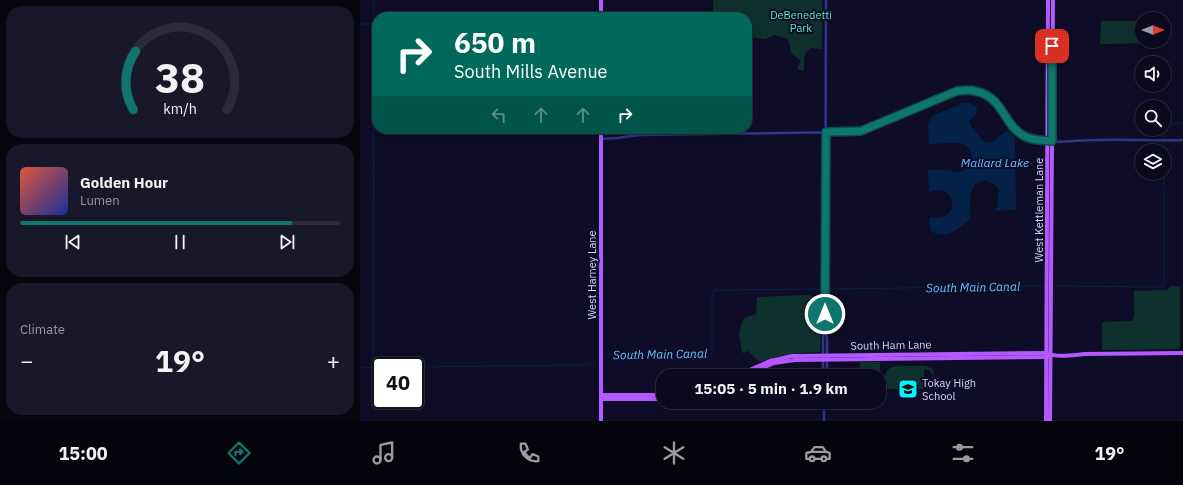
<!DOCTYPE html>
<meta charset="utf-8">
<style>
:root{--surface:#0b091d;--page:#19172a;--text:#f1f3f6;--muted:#9a9aa4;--line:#2b2a3b;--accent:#0f766e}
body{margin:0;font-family:"IBM Plex Sans",sans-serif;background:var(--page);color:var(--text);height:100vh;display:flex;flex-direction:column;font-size:15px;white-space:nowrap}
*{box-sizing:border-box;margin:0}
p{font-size:13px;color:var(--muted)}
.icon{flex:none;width:22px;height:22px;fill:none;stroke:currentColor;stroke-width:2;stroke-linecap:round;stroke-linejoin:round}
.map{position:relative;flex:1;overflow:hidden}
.sheet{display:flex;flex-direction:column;gap:6px;padding:6px;background:#060510;width:360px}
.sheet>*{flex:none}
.top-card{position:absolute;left:12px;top:12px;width:380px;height:122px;border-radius:16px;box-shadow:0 2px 10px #0003,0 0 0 1px var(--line);background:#00695c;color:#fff;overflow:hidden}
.needle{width:26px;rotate:90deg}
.buttons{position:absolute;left:775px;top:12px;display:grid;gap:8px}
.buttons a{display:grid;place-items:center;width:36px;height:36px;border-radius:50%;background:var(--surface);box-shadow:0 2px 10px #0003,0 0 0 1px var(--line);font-size:20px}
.speed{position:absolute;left:12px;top:357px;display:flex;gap:8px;font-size:20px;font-weight:700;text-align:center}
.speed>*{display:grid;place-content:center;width:52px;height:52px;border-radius:50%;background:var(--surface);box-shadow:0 2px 10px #0003,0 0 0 1px var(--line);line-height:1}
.speed .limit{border:2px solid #111;border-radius:6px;background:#fff;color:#111}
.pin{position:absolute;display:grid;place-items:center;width:34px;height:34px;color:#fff;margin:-17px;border-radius:8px;box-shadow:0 2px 6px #0006}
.me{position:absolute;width:44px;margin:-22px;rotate:0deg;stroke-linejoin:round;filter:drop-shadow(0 0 3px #0008)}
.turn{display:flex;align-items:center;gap:14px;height:84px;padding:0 16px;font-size:18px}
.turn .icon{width:52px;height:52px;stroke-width:2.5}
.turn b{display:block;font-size:28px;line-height:34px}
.lanes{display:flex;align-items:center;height:38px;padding:0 16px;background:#0003;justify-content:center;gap:20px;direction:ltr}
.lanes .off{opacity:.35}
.big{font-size:30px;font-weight:700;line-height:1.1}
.sheet .card{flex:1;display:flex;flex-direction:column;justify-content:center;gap:6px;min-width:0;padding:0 14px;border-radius:16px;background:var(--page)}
.sheet .dial{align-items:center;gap:0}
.dial svg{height:104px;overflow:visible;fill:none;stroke:var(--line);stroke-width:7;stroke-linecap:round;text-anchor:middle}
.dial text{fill:var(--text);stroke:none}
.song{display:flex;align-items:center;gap:12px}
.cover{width:48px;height:48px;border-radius:6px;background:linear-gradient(135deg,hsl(10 70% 55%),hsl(230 70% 35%))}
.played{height:4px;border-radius:2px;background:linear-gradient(90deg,var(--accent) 85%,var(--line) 85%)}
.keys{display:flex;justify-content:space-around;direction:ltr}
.heat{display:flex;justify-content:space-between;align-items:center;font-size:22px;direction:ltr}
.trip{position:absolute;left:296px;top:369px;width:230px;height:40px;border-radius:16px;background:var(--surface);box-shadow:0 2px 10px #0003,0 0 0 1px var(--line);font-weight:700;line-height:40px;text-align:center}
.dock{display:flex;height:64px;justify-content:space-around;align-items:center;background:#04040c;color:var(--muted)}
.dock .icon{width:28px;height:28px}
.dock .on{color:var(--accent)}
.dock b{font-size:18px;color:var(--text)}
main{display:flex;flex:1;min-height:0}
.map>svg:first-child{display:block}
.green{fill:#0f312e;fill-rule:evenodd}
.water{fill:#042248}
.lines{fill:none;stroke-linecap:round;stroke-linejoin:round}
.stream{stroke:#042248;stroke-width:1}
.minor{stroke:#32368b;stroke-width:2.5}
.major{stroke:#b459ff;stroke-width:4}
.route-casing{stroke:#0a4d48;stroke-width:10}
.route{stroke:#0f766e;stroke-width:7}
.labels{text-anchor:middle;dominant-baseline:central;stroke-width:4;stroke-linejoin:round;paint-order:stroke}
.park-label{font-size:11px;fill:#51ecb9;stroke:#0f0c27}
.street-label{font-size:11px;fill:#d4d2ff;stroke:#0f0c27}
.poi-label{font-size:11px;fill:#d4d2ff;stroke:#0f0c27;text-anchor:start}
.water-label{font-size:12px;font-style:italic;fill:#60c2ff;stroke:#0f0c27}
</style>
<main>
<section class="sheet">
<div class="card dial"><svg viewBox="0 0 100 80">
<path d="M14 69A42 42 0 1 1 86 69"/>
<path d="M14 69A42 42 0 0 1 16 24" stroke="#0f766e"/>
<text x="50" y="56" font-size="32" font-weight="700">38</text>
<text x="50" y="72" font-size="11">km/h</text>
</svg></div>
<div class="card">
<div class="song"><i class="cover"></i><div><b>Golden Hour</b><p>Lumen</p></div></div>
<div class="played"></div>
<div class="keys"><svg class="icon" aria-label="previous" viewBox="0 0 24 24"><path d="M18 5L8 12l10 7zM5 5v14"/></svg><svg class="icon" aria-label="pause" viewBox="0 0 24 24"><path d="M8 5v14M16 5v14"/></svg><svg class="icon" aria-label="next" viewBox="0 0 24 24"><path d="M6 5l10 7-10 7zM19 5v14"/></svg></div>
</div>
<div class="card"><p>Climate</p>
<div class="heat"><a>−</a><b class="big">19°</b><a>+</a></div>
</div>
</section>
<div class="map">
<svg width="823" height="421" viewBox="0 0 823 421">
<rect width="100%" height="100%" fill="#0f0c27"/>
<g class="green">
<path d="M353 0H462V49L450 48 444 56V71L437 69 441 61 432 54 428 39 414 35 405 39 387 37V17H353Z"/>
<path d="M804 20 805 43 740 44 741 21H782V41H804Z"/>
<path d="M810 286H820V346L818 349 742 350V322L772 321 774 316V291L807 290Z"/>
<path d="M450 295 456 298 459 302 463 303 460 352C437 353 421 354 400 362L388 351 382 353 379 333 381 325 384 318 396 314 397 297Z"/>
<path d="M500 362H520V384H519V376H500Z"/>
<path d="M534 366H566L571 368 574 372 575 381 571 387 566 389H524V386H528C522 378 525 369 534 366ZM564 369 569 370 573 375V380L569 384 564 386 533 385H564Z"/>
</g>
<path class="water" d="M603 103H610L617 107 616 114 609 121 612 128 626 143C627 142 633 141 633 141 643 136 645 124 655 138L656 210 636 211 639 190C635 185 630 180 623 181 605 184 612 207 610 219 599 228 586 241 571 231L569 221 570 217C601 223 599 182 569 192L568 170C573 170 579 169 584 170 589 170 594 172 599 172 613 170 616 150 603 144 596 141 578 144 569 144L568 124 572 116Z"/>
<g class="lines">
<g class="stream">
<path d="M0 24H13"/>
<path d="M694 286 802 287 804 286V130L808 124 823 123"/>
<path d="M469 289 684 286"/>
<path d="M245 355H350L352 353V295L354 290 461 289"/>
<path d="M13 362 14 0"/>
<path d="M55 367 223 365 230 364 235 360"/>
<path d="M0 368 21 367"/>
</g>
<g class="minor">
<path d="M466 0 465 325 467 340V376"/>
<path d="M241 139 256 138 281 135 496 132 512 127 597 91C615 88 631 94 642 109 650 122 652 132 668 138 684 145 716 140 735 140 764 139 794 141 823 140"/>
<path d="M463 376V337L465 325"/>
<path d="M464 421V402"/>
</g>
<g class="major">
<path d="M241 0V17"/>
<path d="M376 376 410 361 432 356 687 353C697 358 713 355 725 354L823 353"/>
<path d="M385 376 414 363 435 360 687 357 688 356"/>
<path d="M241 395H303"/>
<path d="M241 399H303"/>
<path d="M241 421V129"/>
<path d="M686 421 688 0"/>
<path d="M690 421 693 0"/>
</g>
</g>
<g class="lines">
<g class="route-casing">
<path id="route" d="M465 314 466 132 501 131 597 91C616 88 632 94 642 111 649 121 653 130 664 136 673 141 682 140 692 141V46"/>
</g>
<use href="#route" class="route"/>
</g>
<defs>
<g id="school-square" transform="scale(1)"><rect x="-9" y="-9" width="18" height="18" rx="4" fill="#00f7fd" stroke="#0f0c27"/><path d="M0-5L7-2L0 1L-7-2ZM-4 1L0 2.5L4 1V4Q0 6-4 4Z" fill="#111"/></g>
</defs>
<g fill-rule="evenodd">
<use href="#school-square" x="548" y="389"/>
</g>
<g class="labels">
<g class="park-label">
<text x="441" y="15">DeBenedetti<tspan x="441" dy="13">Park</tspan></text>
</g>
<g class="street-label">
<text transform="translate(679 210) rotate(-90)">West Kettleman Lane</text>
<text transform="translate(232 275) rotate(-90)">West Harney Lane</text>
<text transform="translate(531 345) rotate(-1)">South Ham Lane</text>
</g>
<g class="poi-label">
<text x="562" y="383">Tokay High<tspan x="562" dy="13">School</tspan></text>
</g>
<g class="water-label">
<text x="635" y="162">Mallard Lake</text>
<text transform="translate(613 287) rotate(-1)">South Main Canal</text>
<text transform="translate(300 354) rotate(-1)">South Main Canal</text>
</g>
</g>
</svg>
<div class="buttons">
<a><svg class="needle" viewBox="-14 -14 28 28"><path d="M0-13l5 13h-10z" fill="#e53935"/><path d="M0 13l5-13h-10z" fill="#9a9aa4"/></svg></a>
<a><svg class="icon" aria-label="sound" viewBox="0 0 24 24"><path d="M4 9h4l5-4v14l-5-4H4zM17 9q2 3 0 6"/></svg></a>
<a><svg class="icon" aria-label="search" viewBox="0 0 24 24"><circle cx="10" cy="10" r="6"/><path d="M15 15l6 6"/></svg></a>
<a><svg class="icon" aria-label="layers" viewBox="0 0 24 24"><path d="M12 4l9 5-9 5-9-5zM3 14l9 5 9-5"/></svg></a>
</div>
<div class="speed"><div class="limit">40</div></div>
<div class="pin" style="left:692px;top:46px;background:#d93025"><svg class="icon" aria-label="arrive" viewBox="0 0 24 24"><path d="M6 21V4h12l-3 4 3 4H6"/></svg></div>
<svg class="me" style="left:465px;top:314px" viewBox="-20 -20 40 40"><circle r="17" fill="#0f766e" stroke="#fff" stroke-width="3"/><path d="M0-11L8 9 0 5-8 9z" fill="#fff"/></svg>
<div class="trip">15:05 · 5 min · 1.9 km</div>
<div class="top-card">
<div class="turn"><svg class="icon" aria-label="right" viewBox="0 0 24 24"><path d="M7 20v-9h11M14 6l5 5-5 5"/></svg><div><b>650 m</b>South Mills Avenue</div></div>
<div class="lanes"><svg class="icon off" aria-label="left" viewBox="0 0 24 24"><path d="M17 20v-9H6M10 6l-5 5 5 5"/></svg><svg class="icon off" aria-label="ahead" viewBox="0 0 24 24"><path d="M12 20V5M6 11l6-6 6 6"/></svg><svg class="icon off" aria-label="ahead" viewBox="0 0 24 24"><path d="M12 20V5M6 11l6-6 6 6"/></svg><svg class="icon" aria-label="right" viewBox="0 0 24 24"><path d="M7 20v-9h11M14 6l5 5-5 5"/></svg></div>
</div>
</div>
</main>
<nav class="dock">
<b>15:00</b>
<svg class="icon on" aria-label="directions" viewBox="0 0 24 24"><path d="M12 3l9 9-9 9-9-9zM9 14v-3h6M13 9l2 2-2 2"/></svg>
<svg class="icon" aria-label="music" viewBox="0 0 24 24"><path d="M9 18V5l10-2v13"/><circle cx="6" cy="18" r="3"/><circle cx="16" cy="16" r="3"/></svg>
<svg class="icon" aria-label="phone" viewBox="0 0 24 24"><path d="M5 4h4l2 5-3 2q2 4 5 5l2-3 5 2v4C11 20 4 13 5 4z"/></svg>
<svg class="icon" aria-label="climate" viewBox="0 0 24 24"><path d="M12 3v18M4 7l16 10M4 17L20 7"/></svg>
<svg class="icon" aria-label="car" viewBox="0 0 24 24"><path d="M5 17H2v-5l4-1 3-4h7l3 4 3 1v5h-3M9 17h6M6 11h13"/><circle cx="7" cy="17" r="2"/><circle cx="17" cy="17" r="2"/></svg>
<svg class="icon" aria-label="filters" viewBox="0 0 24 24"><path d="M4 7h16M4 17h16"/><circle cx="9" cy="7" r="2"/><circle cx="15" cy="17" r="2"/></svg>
<b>19°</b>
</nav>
